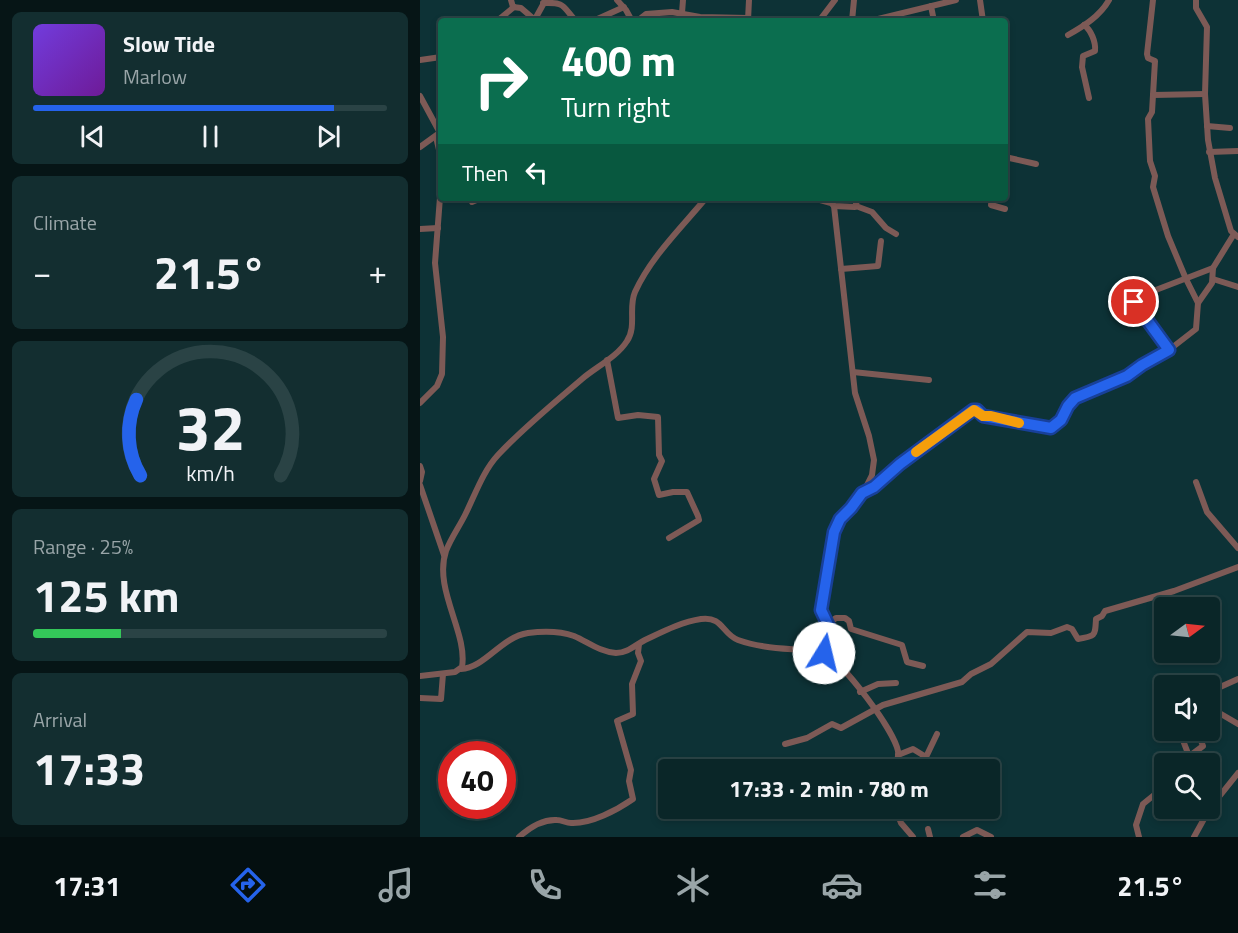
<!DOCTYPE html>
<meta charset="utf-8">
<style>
:root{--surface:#0a2628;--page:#132e30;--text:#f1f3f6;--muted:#99a5a8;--line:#2a4345;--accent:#2563eb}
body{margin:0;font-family:"Titillium Web",sans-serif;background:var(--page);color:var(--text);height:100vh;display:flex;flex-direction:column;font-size:22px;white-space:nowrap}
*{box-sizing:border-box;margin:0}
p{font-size:20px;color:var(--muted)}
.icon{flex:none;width:33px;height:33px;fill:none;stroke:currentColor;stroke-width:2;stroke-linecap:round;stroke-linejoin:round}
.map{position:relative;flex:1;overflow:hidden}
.panel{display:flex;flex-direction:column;gap:12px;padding:12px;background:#061516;width:420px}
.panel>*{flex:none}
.hud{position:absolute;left:18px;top:18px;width:570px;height:183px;border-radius:6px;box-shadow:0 3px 9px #0003,0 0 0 2px var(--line);background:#0b6e4f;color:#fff;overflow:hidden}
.needle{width:39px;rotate:75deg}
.tools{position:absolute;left:734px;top:597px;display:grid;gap:12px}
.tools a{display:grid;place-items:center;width:66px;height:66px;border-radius:6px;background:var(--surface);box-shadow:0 3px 9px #0003,0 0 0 2px var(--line);font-size:30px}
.speed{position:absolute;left:18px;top:741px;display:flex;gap:12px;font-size:30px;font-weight:700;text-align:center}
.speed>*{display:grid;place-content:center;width:78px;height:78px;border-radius:50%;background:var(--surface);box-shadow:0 3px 9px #0003,0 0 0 2px var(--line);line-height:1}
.speed .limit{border:9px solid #d22;background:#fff;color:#111}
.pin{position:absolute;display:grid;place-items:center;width:51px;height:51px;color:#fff;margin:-26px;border:3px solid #fff;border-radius:50%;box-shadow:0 2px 6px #0007}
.me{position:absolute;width:66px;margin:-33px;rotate:9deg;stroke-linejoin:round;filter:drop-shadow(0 0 4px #0008)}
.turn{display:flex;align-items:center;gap:21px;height:126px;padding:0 24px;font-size:27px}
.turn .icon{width:78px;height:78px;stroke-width:2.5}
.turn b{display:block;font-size:42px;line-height:51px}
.then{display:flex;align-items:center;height:57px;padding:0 24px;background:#0003;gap:12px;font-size:22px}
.big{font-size:45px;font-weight:700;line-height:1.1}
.panel .widget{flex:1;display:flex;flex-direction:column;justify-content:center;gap:9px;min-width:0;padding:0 21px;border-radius:9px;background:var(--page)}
.panel .dial{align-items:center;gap:0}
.dial svg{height:156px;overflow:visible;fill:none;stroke:var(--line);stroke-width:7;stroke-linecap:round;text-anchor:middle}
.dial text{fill:var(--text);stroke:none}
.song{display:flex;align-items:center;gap:18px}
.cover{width:72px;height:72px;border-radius:9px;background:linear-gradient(135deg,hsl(260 70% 55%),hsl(280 70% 35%))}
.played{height:6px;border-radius:3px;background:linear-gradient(90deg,var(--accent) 85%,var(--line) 85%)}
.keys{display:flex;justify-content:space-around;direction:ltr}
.heat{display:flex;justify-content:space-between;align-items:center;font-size:33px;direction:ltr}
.charge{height:9px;border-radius:4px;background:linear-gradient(90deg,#34c759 25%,var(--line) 0)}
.trip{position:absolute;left:238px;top:759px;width:342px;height:60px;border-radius:6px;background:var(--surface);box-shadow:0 3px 9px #0003,0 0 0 2px var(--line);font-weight:700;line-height:60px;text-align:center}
.menu{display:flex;height:96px;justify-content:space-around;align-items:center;background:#040f10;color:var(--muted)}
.menu .icon{width:42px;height:42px}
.menu .active{color:var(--accent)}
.menu b{font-size:27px;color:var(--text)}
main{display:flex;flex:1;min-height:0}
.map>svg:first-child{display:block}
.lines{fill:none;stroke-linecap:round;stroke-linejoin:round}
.minor{stroke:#7d5a56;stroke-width:6}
.route-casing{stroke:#184099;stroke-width:15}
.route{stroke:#2563eb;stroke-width:10}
.slow{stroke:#f59e0b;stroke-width:10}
</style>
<main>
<section class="panel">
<div class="widget">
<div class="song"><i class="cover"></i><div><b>Slow Tide</b><p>Marlow</p></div></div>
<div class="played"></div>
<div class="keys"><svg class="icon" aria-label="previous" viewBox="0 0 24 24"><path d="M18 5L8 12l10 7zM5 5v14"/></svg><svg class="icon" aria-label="pause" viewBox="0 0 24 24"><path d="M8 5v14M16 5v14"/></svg><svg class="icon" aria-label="next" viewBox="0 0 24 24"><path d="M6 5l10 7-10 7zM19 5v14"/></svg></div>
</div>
<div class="widget"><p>Climate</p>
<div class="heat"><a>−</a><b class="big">21.5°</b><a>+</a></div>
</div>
<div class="widget dial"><svg viewBox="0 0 100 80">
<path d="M14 69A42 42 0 1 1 86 69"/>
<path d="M14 69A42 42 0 0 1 12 30" stroke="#2563eb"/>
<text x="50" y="56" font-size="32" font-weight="700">32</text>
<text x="50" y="72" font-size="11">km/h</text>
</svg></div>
<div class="widget"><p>Range · 25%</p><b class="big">125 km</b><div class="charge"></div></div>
<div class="widget"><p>Arrival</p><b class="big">17:33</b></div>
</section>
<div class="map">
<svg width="818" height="837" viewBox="0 0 818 837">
<rect width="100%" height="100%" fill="#0d3236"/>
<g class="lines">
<g class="minor">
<path d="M91 0 93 7 101 8 115 20"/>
<path d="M197 0 206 10 212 21"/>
<path d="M560 0 563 21"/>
<path d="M733 0 727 54 728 58 735 61 732 112 728 119 730 161 735 176 733 187 748 236 766 279 778 303"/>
<path d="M776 0V8L787 27 785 94 788 140 795 178 811 231 818 237"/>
<path d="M123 3C146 2 142 6 156 21"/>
<path d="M511 6 514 21"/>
<path d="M262 13 263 0"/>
<path d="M328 20 329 0"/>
<path d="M77 21 94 7"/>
<path d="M114 21 125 1"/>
<path d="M173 21 204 7"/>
<path d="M217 21 226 14 252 12 280 17 328 18"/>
<path d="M399 21 415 0"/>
<path d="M432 21 434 0"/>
<path d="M450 21 536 0"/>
<path d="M664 25C671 30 676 42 675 51L663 56 662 67 669 98"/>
<path d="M648 35C664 26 680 16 689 0"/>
<path d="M0 60 21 57"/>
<path d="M733 95 785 94"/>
<path d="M0 96 19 131"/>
<path d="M787 126 810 128"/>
<path d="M16 137 20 154 21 180"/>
<path d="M0 147 18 134"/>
<path d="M789 152 818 151"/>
<path d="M585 157 616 164"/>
<path d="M393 198 411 203 414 206 435 207 438 198"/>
<path d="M572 198 571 205 585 209"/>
<path d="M52 202 61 198"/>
<path d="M414 206 435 393 449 436 454 460 452 475 445 489 431 508 420 519 414 532 401 610 410 629 404 653C423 662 474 730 478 751 479 758 477 763 474 770"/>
<path d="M436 206 452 212 466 228 476 234"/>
<path d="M0 229 18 228"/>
<path d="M421 269 458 266 461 241"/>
<path d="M793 279 818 287"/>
<path d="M749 350 714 302 728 293 793 268"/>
<path d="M187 360 198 418 218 415 238 417 239 455 242 461 234 479 239 495 253 492H267L278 516 279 520 249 538"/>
<path d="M433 372 509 380"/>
<path d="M0 403 17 386 22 374 23 337 15 263 21 184"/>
<path d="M0 466 2 472 0 481"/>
<path d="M776 482 787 512 818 548"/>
<path d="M0 485 24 555"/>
<path d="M443 493 455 487 497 451 554 410 563 416 631 428 641 420 648 406 655 398 707 376 722 365 749 350 776 329 778 303 792 283 793 268 814 234"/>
<path d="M409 623 416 618H425L429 621 431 629 482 645 487 662 503 666"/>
<path d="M41 669C65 668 81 637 108 633 123 631 140 631 154 636 168 642 180 652 196 653 208 653 215 645 225 640 242 632 261 622 281 619 303 616 302 634 318 640 345 650 376 648 404 653"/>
<path d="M0 676 35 672 42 667C48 633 13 589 26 551 31 538 39 527 45 515 55 495 63 471 78 455 103 428 134 403 162 379 176 367 197 357 207 341 217 326 208 308 215 292 231 257 261 228 286 198"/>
<path d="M440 692 458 684 476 683"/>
<path d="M789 692 818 679"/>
<path d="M0 698 21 699 23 674"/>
<path d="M789 707 818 724"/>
<path d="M759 730 769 756"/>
<path d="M365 744 387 738 412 724 421 728 463 705 542 682 551 674 571 664 607 632 631 633 647 627 652 629 658 639C676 636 675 636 676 619L682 616 685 611 754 591 818 567"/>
<path d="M478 755 493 749 506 757 502 770"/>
<path d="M506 757 517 734"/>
<path d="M765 764 767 758 783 746 777 730"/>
<path d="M475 808 481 823 493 837"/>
<path d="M508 829 510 837"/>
<path d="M99 837C109 828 122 819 137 820 142 820 146 823 151 823 171 824 197 810 213 799L209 781 211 770 197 721 213 714 212 684 221 661 218 653 219 644"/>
<path d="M543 837 557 830 571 837"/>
<path d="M719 837 716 825 723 804 744 787"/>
<path d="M774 837 790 808 818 773"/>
</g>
</g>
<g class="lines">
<g class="route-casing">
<path id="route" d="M404 653 410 629 401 610 414 532 420 519 431 508 442 493 454 487 480 464 553 410H557L563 416 631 428 641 420 648 406 655 398 707 376 722 365 749 350 714 302"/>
</g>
<use href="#route" class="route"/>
<path class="slow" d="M496 452 554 410 563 416H571L599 423"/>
</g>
</svg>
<div class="tools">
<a><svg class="needle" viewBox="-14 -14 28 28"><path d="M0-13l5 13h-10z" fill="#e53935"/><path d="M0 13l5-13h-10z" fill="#99a5a8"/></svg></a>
<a><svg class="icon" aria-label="sound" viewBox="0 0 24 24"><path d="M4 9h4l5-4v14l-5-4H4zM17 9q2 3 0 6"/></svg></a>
<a><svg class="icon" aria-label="search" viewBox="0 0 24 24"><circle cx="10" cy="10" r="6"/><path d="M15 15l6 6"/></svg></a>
</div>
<div class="speed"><div class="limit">40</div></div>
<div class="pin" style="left:714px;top:302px;background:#d93025"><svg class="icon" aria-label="arrive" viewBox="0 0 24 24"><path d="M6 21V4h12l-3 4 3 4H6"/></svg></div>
<svg class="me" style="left:404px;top:653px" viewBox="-20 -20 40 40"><circle r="19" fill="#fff"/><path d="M0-13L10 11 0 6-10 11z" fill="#2563eb"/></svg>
<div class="trip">17:33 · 2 min · 780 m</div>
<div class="hud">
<div class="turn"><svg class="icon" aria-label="right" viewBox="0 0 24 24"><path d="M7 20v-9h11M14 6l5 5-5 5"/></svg><div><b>400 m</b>Turn right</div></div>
<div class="then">Then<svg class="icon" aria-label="left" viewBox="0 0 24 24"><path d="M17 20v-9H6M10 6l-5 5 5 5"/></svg></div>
</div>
</div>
</main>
<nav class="menu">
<b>17:31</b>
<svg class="icon active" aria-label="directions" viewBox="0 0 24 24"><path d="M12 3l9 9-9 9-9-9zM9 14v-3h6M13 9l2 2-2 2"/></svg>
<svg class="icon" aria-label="music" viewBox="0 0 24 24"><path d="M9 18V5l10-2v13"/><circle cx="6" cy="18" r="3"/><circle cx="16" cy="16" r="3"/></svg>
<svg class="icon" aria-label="phone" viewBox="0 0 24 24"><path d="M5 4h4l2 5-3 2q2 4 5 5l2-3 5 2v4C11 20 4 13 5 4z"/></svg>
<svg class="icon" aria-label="climate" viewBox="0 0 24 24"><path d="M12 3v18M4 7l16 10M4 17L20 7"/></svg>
<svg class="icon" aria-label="car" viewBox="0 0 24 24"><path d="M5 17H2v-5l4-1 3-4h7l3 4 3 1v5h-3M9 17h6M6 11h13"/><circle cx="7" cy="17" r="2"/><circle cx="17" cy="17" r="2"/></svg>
<svg class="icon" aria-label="filters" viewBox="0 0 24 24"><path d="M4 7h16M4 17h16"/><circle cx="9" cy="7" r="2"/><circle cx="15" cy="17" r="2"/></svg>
<b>21.5°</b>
</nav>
